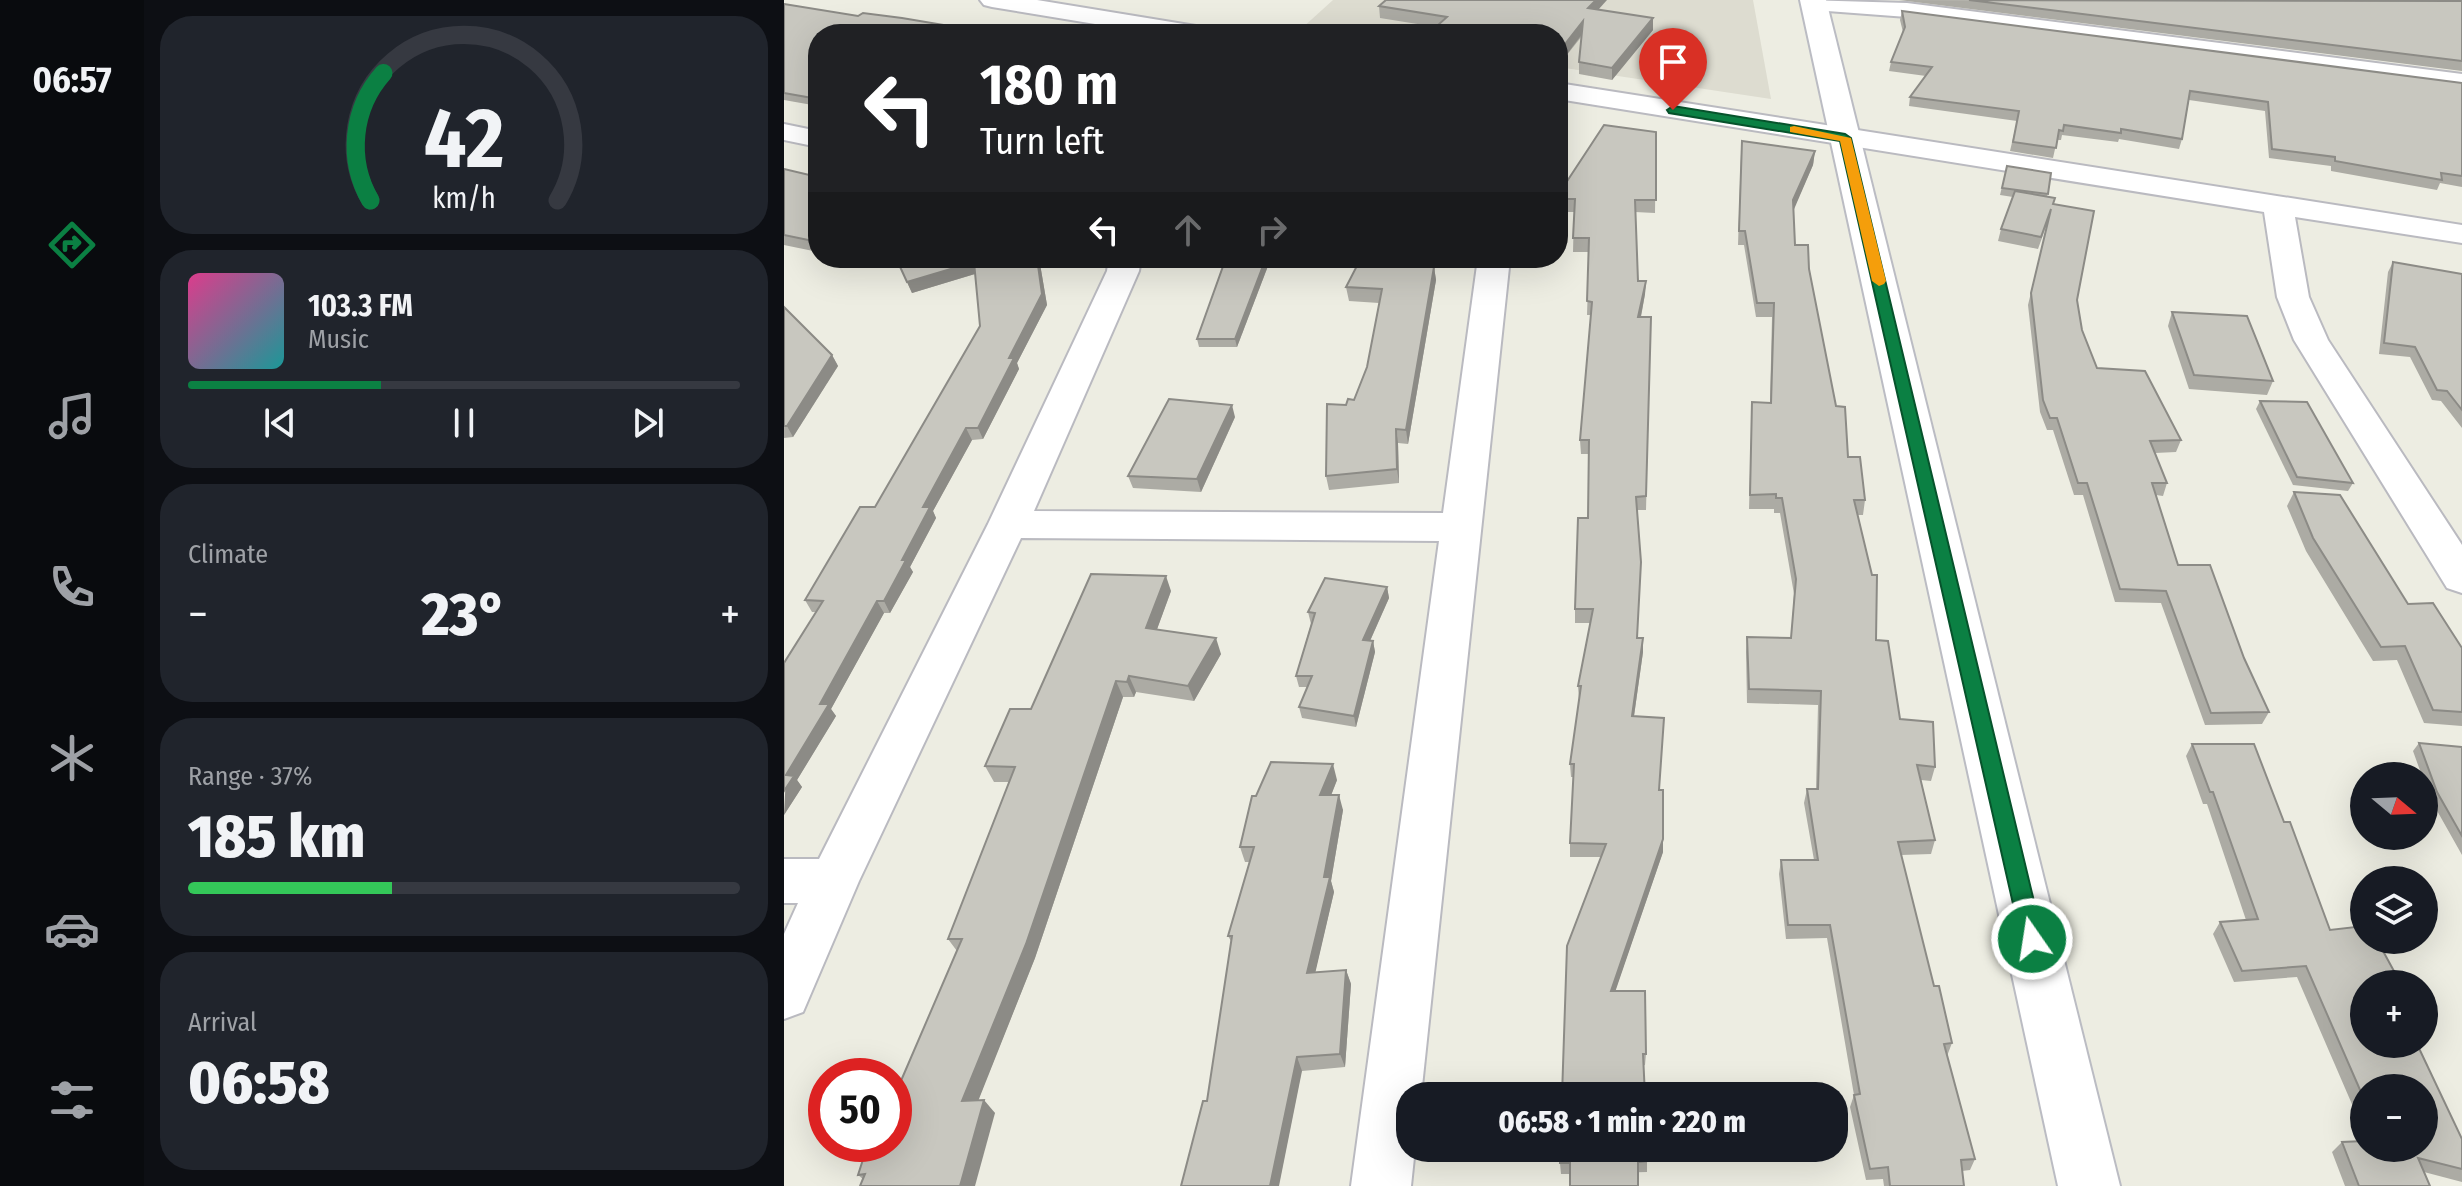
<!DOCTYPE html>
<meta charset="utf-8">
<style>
:root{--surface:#171b24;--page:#20242c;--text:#f1f3f6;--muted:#9ea1a6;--line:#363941;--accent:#0b8043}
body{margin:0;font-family:"Fira Sans Condensed",sans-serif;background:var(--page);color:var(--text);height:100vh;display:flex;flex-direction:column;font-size:30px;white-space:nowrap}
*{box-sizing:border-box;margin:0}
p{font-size:26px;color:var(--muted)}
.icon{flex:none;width:44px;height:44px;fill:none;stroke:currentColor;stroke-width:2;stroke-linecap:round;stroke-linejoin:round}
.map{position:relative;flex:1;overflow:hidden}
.side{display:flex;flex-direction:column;gap:16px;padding:16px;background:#0d0f14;width:640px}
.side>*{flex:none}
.guide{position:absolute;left:24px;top:24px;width:760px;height:244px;border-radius:32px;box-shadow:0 8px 32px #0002;background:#202124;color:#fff;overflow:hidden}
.needle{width:52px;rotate:109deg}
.tools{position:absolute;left:1566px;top:762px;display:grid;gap:16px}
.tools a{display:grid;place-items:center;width:88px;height:88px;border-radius:50%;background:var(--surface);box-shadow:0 8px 32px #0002;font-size:40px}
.speed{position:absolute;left:24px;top:1058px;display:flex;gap:16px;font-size:40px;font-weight:700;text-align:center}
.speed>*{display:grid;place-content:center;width:104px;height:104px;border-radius:50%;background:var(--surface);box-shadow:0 8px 32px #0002;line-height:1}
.speed .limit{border:12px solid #d22;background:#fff;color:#111}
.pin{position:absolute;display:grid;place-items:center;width:68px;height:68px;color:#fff;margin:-82px -34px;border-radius:50% 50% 50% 0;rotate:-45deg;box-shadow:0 0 8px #0007}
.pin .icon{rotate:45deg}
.me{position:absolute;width:88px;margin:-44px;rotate:347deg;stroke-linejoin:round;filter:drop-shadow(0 0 6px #0008)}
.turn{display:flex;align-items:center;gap:28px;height:168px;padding:0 40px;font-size:36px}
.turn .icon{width:104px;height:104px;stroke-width:2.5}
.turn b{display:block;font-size:56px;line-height:68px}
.lanes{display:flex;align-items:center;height:76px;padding:0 40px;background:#0003;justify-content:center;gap:40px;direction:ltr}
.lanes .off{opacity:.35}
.big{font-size:60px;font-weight:800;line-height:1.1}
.side .card{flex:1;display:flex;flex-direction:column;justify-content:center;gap:12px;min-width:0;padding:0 28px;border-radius:32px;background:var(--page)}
.side .dial{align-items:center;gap:0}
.dial svg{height:208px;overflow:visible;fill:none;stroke:var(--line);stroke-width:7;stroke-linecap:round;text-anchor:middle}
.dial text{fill:var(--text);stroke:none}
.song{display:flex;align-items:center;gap:24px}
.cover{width:96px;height:96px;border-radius:12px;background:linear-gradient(135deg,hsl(330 70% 55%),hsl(180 70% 35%))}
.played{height:8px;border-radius:4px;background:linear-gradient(90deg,var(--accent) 35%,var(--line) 35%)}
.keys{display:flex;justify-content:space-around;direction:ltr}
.heat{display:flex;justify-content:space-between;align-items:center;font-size:44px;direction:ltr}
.charge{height:12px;border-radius:6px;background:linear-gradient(90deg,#34c759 37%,var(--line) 0)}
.trip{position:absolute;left:612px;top:1082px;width:452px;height:80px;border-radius:32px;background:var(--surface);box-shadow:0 8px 32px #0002;font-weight:800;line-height:80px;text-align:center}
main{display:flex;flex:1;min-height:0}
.dock{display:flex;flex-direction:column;width:144px;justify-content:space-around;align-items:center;background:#090b0e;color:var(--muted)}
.dock .icon{width:56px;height:56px}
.dock .active{color:var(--accent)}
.dock b{font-size:36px;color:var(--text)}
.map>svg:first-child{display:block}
.education{fill:#dddcd0}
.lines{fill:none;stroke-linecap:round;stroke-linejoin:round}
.street-casing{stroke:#babac0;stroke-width:4}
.secondary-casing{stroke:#bbbcc3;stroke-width:4}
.street{fill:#fff;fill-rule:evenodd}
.secondary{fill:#fff;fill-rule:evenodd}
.wall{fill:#acaba4}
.shaded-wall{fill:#8c8b86}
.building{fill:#c8c7bf;stroke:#8c8b86;stroke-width:2}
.route{fill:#0b8043;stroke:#07532c;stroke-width:2}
.slow{fill:#f59e0b}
</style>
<main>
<nav class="dock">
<b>06:57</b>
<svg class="icon active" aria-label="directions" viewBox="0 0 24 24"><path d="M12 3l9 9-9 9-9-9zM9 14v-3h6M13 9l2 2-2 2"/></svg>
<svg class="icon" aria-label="music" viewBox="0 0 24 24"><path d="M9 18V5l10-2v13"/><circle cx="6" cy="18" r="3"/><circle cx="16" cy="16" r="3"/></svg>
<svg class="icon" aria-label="phone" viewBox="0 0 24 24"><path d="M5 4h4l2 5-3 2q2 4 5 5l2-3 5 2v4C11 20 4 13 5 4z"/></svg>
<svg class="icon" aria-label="climate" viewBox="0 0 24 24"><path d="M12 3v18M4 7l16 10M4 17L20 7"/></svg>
<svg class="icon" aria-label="car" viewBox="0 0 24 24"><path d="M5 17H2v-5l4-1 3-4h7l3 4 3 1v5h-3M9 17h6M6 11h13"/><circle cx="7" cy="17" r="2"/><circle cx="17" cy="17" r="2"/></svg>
<svg class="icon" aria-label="filters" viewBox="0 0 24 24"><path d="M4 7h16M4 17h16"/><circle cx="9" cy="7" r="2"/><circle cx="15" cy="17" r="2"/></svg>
</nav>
<section class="side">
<div class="card dial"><svg viewBox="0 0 100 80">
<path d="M14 69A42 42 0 1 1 86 69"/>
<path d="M14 69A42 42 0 0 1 19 20" stroke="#0b8043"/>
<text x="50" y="56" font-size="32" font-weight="700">42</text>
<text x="50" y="72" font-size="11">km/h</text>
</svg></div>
<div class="card">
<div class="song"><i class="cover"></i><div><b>103.3 FM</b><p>Music</p></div></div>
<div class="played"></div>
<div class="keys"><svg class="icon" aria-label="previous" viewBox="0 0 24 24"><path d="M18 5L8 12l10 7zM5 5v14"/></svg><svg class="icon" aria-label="pause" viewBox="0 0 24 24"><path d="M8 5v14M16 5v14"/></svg><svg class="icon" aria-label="next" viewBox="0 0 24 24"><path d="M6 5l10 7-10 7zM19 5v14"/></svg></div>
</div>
<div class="card"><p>Climate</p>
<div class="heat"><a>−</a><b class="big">23°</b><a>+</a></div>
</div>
<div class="card"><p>Range · 37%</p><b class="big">185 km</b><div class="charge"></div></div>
<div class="card"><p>Arrival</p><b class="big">06:58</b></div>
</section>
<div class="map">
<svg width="1678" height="1186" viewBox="0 0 1678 1186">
<rect width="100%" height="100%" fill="#edede2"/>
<path class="education" d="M549 0H969L987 99 774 67V34H553L517 29Z"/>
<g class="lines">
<g class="street-casing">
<g id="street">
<path d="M196 0H253L418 27 427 29 430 34H372L208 7 200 5Z"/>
<path d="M1020 0 1123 3 1678 74V90L1123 17 1030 10 1022 8 1018 3Z"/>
<path d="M774 83 1678 225V243L1511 217 1525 297 1544 340 1678 545V593L1663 588 1510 340 1493 297 1480 212 774 99Z"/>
<path d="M0 124 34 131V147L0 140Z"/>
<path d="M325 258H357L355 271 250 511 659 513 694 258H726L637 1096H626V1148H631L627 1186H567L655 541 237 538 75 881 19 1012 0 1019V934L14 903H0V859H35L204 524 323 271Z"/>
</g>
</g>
<g class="secondary-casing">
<path id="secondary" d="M1016 0H1042L1336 1186H1274Z"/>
</g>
<use href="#street" class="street"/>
<use href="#secondary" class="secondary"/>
</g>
<g class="wall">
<path d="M1115 0 1678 1V71Z"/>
<path d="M0 4 34 34V106L0 100Z"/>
<path d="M595 6 814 10 869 18V30L828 80 795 74V62L798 36 774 66V34L652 27 596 18Z"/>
<path d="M1118 11 1678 83V187L1656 183 1653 190 1547 171V166L1485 158 1481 111 1405 100 1398 139 1395 149 1335 139 1334 142 1278 135 1277 140H1273L1269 158 1226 151 1233 121 1125 106 1126 97 1142 76 1105 71 1107 62 1119 32 1116 20Z"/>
<path d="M872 132 871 213 851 212 854 281H862L861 294 857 317H867L862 510H853L854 638H859V652L850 716 875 790 879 852 831 991 862 1054 861 1065 778 1096 817 857H786V843L790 777H787L786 764 795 700 794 686 806 623H791V609L804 518 805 454H797L796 440 807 315H803L805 252H789L790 212H774V195Z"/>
<path d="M1031 151 1029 165 1009 210 1011 245 1025 269 1052 406 1064 457 1081 500 1079 515H1073L1092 640 1116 719 1151 767 1147 781 1137 780 1151 840 1147 854 1117 855 1150 986 1168 1043 1163 1056 1191 1159 1186 1170 1178 1171 1180 1186H1100L1099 1179 1082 1180 1066 1107 1070 1095 1043 938 1002 939 995 874 997 860H1030L1020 803 1023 789H1032L1034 705 963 703 962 652 963 637 1007 638 1010 594 996 513H990V509H965L968 402 986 403 988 317H972L960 245H954L957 154Z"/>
<path d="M1223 166 1267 173 1263 197 1269 204 1293 300 1298 330 1313 368 1397 440 1392 452 1371 453 1383 483 1379 496 1372 495 1394 565 1460 658 1485 712 1478 724 1421 725 1377 603 1331 602 1299 495H1290L1269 430H1263L1256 412 1244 305 1264 221 1254 249 1214 241 1217 229 1229 197 1216 195Z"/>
<path d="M0 169 34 177V252L0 245Z"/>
<path d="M112 258H255L263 305 233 363 235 369 199 439 188 440 149 511 152 518 126 567 129 572 106 613H100L47 709 52 716 13 780 18 787 0 815 32 612H28L21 600 91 507 196 326 191 274 128 293Z"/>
<path d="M442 258H487L453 347H415L413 339Z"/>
<path d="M577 258H648V267H650L652 280 624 444 614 443 615 483 545 490 542 476 562 405 570 400 583 367 595 303 565 301 562 287Z"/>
<path d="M1609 262 1678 274V428L1657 401 1648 400 1626 357 1595 354 1604 272Z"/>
<path d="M0 307 48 355 54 366 9 437 0 438Z"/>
<path d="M1388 312 1489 381 1483 395 1405 389 1384 326Z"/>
<path d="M1476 401 1569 483 1564 491 1509 485 1472 409Z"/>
<path d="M451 417 417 492 349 488 344 476Z"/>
<path d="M1510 492 1624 604 1678 648V726L1640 723 1613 660 1589 661 1522 551 1503 506Z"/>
<path d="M603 587 605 598 586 641H589L591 652 572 727 518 718 515 707 524 687H515L512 676 527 624 524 612Z"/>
<path d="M387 591 373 629 437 654 410 701 352 692 350 697H339L251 958 194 1100 211 1113 79 1179 74 1175 110 1144 173 951 164 939 225 782H210L201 766 247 709Z"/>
<path d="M1635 743 1678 747V855L1647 800 1640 780V776H1638L1629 751Z"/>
<path d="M1408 744 1500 822 1546 930 1678 1139V1182L1640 1172 1646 1186H1561L1548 1152 1558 1142 1640 1148 1580 1088V1132L1513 977 1450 982 1429 934 1436 922 1462 920 1423 804H1419L1402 756Z"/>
<path d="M553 780 547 795 559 810 547 881 550 892 531 972 562 970 567 984 561 1067 518 1071 423 1101 447 941 444 936 466 862H461L456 847 472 796Z"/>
<path d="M863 1161V1172L786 1174H777L776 1163Z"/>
</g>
<g class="shaded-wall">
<path d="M812 0H823L805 20 804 8Z"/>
<path d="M869 18V30L828 80V68Z"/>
<path d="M799 21V33L774 66V53Z"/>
<path d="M1031 151 1029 165 1008 214 1009 200Z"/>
<path d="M253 258H255L263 305 233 363 235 369 199 439 194 428 225 358Z"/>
<path d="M482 258H487L453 347 451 339Z"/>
<path d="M190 262 194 273 128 293 123 282Z"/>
<path d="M650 267 652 280 624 444 622 430Z"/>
<path d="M862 281 861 294 854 331V317Z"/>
<path d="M48 355 54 366 9 437 3 426Z"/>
<path d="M448 405 451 417 417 492 413 479Z"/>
<path d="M182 428 188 440 149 511 152 518 126 567 129 572 106 613 100 601 118 560 139 507Z"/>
<path d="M612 429 614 443 615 483 613 469Z"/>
<path d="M382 576 387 591 368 643 362 628Z"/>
<path d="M603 587 605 598 581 652 579 640Z"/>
<path d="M93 601 100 613 47 709 52 716 13 780 18 787 0 815 2 775 36 704Z"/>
<path d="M432 638 437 654 410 701 404 686Z"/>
<path d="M859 638V652L848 730V716Z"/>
<path d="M589 641 591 652 572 727 570 716Z"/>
<path d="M345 676 352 692 350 697 343 682Z"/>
<path d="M332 681 339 697 251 958 189 1114 178 1101Z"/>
<path d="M549 764 553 780 541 811 536 795Z"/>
<path d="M555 795 559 810 547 881 550 892 528 987 523 973Z"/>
<path d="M879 839V852L827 1004V991Z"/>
<path d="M562 970 567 984 561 1067 556 1054Z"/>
<path d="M513 1057 518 1071 495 1186H486Z"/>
<path d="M200 1100 211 1113 191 1186H176Z"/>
</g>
<g class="building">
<path d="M602 0H812L804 8 869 18 828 68 795 62 799 21 774 53V34H644L663 17 595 6Z"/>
<path d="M1185 0 1678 1V61Z"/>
<path d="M0 4 74 16 79 13 118 18 213 34H34V99L0 93Z"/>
<path d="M1118 11 1678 83V176L1657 173 1658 180 1551 161V157L1488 149 1484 102 1406 91 1398 139 1337 129V133L1280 125 1279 131 1275 130 1272 148 1229 142 1235 111 1126 97 1148 67 1107 62 1121 27Z"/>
<path d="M820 125 872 132V200H851L854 281H862L854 317H867L862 496 852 497 857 562 853 638H859L848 716 880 718 875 790H879V839L827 991H861L862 1054H859L861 1096H778L783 946 822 844 786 843 790 764H786L797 686H794L809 609H791L794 518H804L805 440H796L808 302 803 301 805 238H789L791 199H774V195Z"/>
<path d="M958 141 1031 151 1009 200 1011 245H1024L1025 269 1052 406 1061 407 1064 457H1076L1081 500H1070L1088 575H1093L1092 640 1104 641 1116 719 1149 722 1151 767 1133 765 1151 840 1114 842 1150 986H1155L1168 1043 1160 1044 1191 1159 1177 1160 1180 1186H1106L1104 1167 1086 1169 1070 1095 1076 1094 1046 925H1004L997 860H1034L1023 789H1034L1037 691 965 689 963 637 1007 638 1012 579 998 498H992V494L966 495 968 402 987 403 990 303H973L961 231H955Z"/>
<path d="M1223 166 1267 173 1264 194 1218 188Z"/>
<path d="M0 169 34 177V242L0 235Z"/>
<path d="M1231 191 1271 198 1269 204 1310 211 1293 300 1298 330 1313 368 1361 371 1397 440 1366 441 1383 483H1368L1394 565H1426L1460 658 1485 712 1427 713 1382 591 1336 589 1303 483H1294L1273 418H1266L1259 400 1247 293 1267 209 1257 237 1217 229Z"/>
<path d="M112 258H253L258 294 225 358H230L194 428H182L139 507H146L118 560H122L100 601H93L36 704H45L2 775 10 776 0 791V663L39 601 21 600 76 507H91L196 326 190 262 123 282Z"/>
<path d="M442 258H482L451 339H413Z"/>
<path d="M577 258H646L645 267H650L622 430 612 429 613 469 542 476 543 404 562 405 564 399 570 400 583 367 598 289 562 287Z"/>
<path d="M1609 262 1678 274V410L1663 391 1653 390 1631 347 1600 343Z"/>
<path d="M0 307 48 355 3 426H0Z"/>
<path d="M1388 312 1463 316 1489 381 1410 375Z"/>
<path d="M385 399 448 405 413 479 344 476Z"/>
<path d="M1476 401 1523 402 1569 483 1513 477Z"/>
<path d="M1510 492 1556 495 1624 604 1649 603 1678 648V712L1649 710 1621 646 1597 647 1529 538Z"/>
<path d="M307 574 382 576 362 628 432 638 404 686 345 676 343 682 332 681 242 944 178 1101 200 1100 176 1186H76L81 1174 74 1175 84 1144H110V1097L178 939H164L231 767 201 766 226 709H247Z"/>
<path d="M541 578 603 587 579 640 589 641 570 716 515 707 528 676H512L531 613 524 612Z"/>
<path d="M1635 743 1678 747V836L1653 792Z"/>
<path d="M1408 744H1470L1500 822H1506L1546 930 1580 926V940H1593L1617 984H1580V1044H1633L1678 1139V1169L1634 1158 1646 1186H1575L1558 1142 1580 1141V1148H1640V1088H1580V1099L1522 966 1458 971 1436 922 1474 919 1429 792H1426Z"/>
<path d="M487 762 549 764 536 795H555L540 877H546L523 973 562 970 556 1054 513 1057 486 1186H397L419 1101H423L448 936H444L470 847H456L468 796H472Z"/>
<path d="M777 1148H863V1161L854 1162V1186H786V1163H776Z"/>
</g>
<path class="route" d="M889 106 1061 134 1067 138 1259 939 1256 947 1248 950 1240 947 1237 939 1056 141 885 113 883 110Z"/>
<path class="slow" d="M1010 126 1067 138 1102 281 1100 284 1095 286 1088 281 1056 141 1006 132V127Z"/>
</svg>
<div class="tools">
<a><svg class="needle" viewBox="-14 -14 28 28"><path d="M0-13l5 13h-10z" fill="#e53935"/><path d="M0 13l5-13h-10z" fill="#9ea1a6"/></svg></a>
<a><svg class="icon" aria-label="layers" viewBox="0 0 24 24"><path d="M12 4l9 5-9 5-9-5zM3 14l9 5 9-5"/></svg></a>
<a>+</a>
<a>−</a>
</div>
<div class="speed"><div class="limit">50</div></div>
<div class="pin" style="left:889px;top:110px;background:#d93025"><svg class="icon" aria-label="arrive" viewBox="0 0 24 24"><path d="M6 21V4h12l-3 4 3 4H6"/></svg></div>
<svg class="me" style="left:1248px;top:939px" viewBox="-20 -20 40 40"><circle r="17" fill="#0b8043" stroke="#fff" stroke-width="3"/><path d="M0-11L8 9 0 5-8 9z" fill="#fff"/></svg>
<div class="trip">06:58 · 1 min · 220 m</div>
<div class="guide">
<div class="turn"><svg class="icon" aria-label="left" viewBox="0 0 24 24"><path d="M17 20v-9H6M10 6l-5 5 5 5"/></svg><div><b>180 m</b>Turn left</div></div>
<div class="lanes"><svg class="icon" aria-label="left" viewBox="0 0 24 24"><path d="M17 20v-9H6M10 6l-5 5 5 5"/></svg><svg class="icon off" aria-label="ahead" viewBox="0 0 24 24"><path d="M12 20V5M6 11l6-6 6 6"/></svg><svg class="icon off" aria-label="right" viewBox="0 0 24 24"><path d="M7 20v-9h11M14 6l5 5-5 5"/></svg></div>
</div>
</div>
</main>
